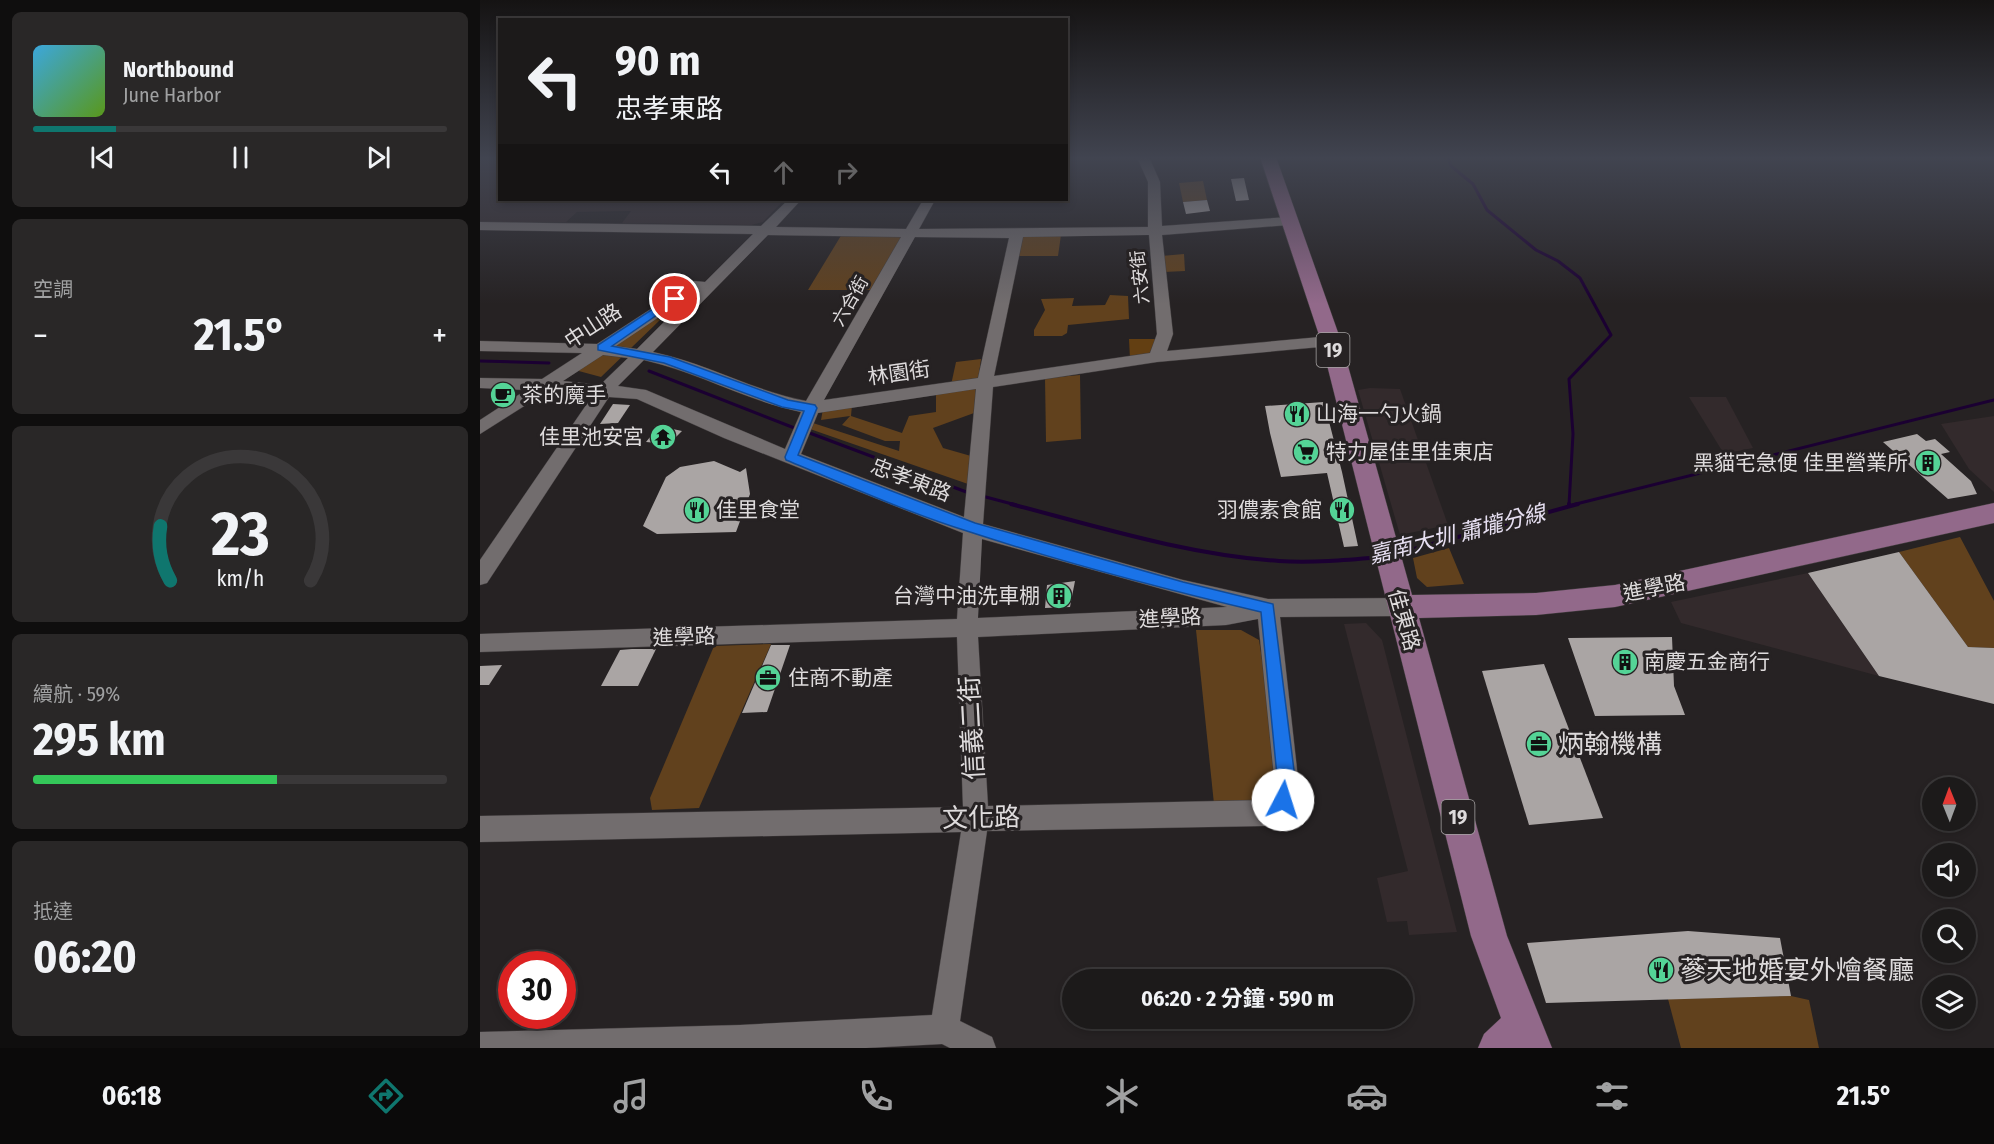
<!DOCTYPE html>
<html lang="zh-TW">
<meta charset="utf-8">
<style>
:root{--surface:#1c1a1a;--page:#292727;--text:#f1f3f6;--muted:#a0a1a2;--line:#3a3839;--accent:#0f766e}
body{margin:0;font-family:"Fira Sans Condensed","Noto Sans TC",sans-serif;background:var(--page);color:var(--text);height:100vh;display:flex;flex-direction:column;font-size:22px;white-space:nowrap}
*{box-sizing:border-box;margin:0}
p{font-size:20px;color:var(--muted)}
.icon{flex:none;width:33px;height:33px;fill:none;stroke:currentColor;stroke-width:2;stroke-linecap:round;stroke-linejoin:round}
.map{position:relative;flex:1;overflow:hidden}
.sheet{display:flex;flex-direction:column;gap:12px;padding:12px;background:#0f0e0e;width:480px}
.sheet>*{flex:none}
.hud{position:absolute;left:18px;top:18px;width:570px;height:183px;border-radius:0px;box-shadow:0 3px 9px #0003,0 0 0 2px var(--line);background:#1c1a1a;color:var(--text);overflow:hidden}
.needle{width:39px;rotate:359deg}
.tools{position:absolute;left:1442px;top:777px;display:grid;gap:12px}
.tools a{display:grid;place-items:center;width:54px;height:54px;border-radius:50%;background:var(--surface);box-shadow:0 3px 9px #0003,0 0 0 2px var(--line);font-size:30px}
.speed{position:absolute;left:18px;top:951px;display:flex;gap:12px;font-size:30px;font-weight:700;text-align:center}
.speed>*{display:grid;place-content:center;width:78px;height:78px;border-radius:50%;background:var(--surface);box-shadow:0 3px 9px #0003,0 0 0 2px var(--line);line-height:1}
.speed .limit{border:9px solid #d22;background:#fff;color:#111}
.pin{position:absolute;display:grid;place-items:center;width:51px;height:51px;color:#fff;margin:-26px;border:3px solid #fff;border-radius:50%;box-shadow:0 2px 6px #0007}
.me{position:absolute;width:66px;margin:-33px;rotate:5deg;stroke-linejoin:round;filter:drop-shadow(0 0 4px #0008)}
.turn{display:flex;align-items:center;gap:21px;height:126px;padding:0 18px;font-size:27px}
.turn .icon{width:78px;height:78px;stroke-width:2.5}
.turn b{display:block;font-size:42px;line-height:51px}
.lanes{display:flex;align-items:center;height:57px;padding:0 18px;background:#0003;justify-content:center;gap:30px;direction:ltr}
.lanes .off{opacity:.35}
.big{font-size:45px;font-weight:700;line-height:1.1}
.sheet .widget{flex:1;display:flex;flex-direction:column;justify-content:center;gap:9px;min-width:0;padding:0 21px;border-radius:9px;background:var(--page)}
.sheet .dial{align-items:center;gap:0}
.dial svg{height:156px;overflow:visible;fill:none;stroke:var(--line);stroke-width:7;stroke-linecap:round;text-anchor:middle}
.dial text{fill:var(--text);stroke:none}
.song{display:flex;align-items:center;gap:18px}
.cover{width:72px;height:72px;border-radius:9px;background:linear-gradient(135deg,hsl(200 70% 55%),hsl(90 70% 35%))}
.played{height:6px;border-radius:3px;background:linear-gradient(90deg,var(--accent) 20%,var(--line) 20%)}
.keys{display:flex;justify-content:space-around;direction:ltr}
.heat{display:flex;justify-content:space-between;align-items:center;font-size:33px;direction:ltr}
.charge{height:9px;border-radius:4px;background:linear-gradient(90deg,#34c759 59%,var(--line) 0)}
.trip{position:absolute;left:582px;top:969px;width:351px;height:60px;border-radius:30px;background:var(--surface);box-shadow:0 3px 9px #0003,0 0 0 2px var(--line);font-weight:700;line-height:60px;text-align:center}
.menu{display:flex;height:96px;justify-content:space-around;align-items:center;background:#0b0a0a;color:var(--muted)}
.menu .icon{width:42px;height:42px}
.menu .current{color:var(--accent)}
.menu b{font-size:27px;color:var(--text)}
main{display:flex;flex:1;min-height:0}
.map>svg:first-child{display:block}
.built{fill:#332a2c}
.green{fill:#61411d}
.forest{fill:#633f12}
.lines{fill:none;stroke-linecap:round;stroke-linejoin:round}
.stream-far1{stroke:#1b0032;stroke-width:3}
.stream{stroke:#1b0032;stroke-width:4}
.building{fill:#aaa5a4}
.minor-casing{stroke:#413d3e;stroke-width:1}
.major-casing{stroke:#413d3e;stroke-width:1}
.minor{fill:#726d6e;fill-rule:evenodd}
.major{fill:#92698a;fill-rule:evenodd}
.route{fill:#1a73e8;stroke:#114b97;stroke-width:1.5}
.labels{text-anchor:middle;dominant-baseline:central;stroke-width:6;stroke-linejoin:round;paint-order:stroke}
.far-street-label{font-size:18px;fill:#dedbdc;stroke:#262223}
.shield{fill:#262223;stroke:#a7a4a4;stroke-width:1.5}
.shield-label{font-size:20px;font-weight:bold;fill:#dedbdc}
.street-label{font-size:21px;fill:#dedbdc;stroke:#262223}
.poi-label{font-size:21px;fill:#dedbdc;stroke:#262223;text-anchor:start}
.water-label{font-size:22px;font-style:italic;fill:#e6dff1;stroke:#262223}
.near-street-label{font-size:26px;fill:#dedbdc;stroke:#262223}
.near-poi-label{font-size:26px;fill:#dedbdc;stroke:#262223;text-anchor:start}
</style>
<main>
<section class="sheet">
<div class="widget">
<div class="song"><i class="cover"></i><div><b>Northbound</b><p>June Harbor</p></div></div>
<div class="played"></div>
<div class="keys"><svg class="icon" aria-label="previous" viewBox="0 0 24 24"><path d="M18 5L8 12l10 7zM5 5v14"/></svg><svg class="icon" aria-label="pause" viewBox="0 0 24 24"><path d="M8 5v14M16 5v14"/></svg><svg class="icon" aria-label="next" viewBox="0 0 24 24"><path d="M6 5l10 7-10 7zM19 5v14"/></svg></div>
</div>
<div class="widget"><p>空調</p>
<div class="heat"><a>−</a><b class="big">21.5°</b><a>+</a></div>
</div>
<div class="widget dial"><svg viewBox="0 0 100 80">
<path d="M14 69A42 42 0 1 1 86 69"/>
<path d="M14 69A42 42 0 0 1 9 41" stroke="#0f766e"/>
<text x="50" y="56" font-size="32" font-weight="700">23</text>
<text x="50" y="72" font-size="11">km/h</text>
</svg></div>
<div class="widget"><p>續航 · 59%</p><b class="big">295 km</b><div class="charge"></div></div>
<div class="widget"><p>抵達</p><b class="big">06:20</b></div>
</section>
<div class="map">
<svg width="1514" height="1048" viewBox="0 0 1514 1048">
<rect width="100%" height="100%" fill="#262223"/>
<g class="built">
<path d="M0 157H19L20 200H304L283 222 271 225 142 223 151 211 97 212 86 222 0 223Z"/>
<path d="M890 388 920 389 968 525 920 535 878 390Z"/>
<path d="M1209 397H1246L1273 448 1244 454Z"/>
<path d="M1514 416V492L1489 469 1461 424Z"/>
<path d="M1328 573 1399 676 1201 623 1191 602Z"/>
<path d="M886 623 902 640 977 932 929 935 927 921 907 922 897 878 928 871 864 624Z"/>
</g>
<g class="green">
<path d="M723 181 727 200 703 202 699 183Z"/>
<path d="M362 234 425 237 393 290H328Z"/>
<path d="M545 235H581L578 256H537L540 238Z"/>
<path d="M704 254 705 271 684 272 681 256Z"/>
<path d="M630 295 648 296 649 319 588 325 587 333 582 336H554V330L565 310 561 299 594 298 592 306 625 305Z"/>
<path d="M175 318 180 320 121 377 95 370Z"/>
<path d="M501 359 498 381 471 385 476 362Z"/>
<path d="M600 375 601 439 566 442 565 378Z"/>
<path d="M496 389 494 413 453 428 463 448 491 456 488 484 330 429 333 423 419 451 420 441H405L362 425 370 416 341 420 343 409 372 405 371 416 422 433 429 416 456 412V394Z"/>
<path d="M1480 537 1514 601V648L1488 647 1419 552Z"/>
<path d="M969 548 984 584 947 587 937 578 933 558Z"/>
<path d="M716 630H761L779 640 799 769 794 799 734 804Z"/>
<path d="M291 644 219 808 172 810 170 798 234 646Z"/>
<path d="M1311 996 1329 1000 1339 1048H1201L1188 999Z"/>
</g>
<path class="forest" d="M649 339H677L674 350 666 356 650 359Z"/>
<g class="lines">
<g class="stream-far1">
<path d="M968 157 971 166 993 184 1007 210 1056 250 1078 261 1100 278 1131 335 1089 379 1093 434 1089 505"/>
<path d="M0 361 69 363"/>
<path d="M169 371 317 429"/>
<path d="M327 432 489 493"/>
<path d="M502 496 536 505"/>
<path d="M1092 505 1514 400"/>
</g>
<g class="stream">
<path d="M531 504C619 527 708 555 799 561 833 563 866 560 900 557"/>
<path d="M1089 506V504"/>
<path d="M916 554 1098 504"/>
</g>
</g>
<g class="building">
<path d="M764 178 769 200 756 201 751 179Z"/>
<path d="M727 200 730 211 706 214 703 202Z"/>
<path d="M844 402 862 472 878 546 864 547 847 473 801 477 790 433 785 406Z"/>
<path d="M133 404 150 405 138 423 120 424Z"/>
<path d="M179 426 202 431 189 444 166 442Z"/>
<path d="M1437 434 1446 441 1455 439 1470 452 1461 454 1491 481 1497 494 1468 499 1403 442Z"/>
<path d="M234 461 260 472 266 468 270 494 256 532 177 534 163 526 186 477 200 467Z"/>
<path d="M1419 552 1488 647 1514 648V704L1399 676 1328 573Z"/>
<path d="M595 581 590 607 565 608 567 585Z"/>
<path d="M1192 637 1194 686 1205 715 1115 716 1088 638Z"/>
<path d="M291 645H310L287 712 262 713Z"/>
<path d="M152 649H176L158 686H121L140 650Z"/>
<path d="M1064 664 1123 818 1049 825 1002 671Z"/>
<path d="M22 665 9 685H0V666Z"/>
<path d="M1208 931 1300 938 1311 996 1066 1003 1047 943Z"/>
</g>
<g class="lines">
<g class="minor-casing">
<path id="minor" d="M657 157H669L680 182 682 226 809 217 816 221 809 225 682 235 693 334 687 351 851 336 859 341 851 346 677 362 513 387 503 524 703 580 788 599 920 598 927 601 931 607 927 613 920 616 800 617 819 787 808 812 784 826 507 831 480 1021 512 1037 516 1048H470L462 1044 386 1048H0V1032L260 1025 452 1015 481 832 0 842V816L483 807 477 637 0 652V634L477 619 483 533 244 438 157 399 129 397 7 583 0 585V560L113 395 68 391 0 434V420L46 390 0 388V378L62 379 102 353 0 351V341L117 344 214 281 225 282 273 234 0 230V222L281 226 308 200H321L296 227 426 229 443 200H455L439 229 668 227V182ZM288 235 421 237 326 401C273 391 226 363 173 352ZM669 235 677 334 670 353 514 376 543 237ZM435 237 529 238 498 378 344 400ZM209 297 157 349 136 346ZM123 355 148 358 120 385 83 381ZM164 360C218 372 267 401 321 412L305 449 166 390 138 386ZM496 389 484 517 321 454 338 413ZM502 539 747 607 498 618ZM778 619 795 787 784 800 508 806 498 637 746 625Z"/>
</g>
<g class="major-casing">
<path id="major" d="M780 157H796L861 341 932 595 1056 593 1135 585 1514 503V523L1135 607 1056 615 939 618 1027 936 1072 1048H998L1004 1034 1021 1018 991 936 841 341Z"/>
</g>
<use href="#minor" class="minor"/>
<use href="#major" class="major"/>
</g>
<linearGradient id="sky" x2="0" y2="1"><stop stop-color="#151313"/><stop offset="0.52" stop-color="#414450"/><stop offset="1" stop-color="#414450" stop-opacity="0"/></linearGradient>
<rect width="1514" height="304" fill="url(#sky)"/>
<path class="route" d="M191 297 200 299 132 346 190 357 308 400 335 405 337 408 318 455 495 523 703 582 793 604 816 786 809 806 803 809 797 806 794 800 798 786 781 612C683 589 585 563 490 532 428 513 367 485 306 460L305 457 324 411 302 407 184 363 118 350V345Z"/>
<defs>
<g id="cafe-disc" transform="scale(1.35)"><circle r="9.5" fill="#54d396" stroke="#262223"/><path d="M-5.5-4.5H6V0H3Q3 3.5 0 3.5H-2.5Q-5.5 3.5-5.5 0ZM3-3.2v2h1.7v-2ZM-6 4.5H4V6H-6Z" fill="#111"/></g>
<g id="restaurant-disc" transform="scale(1.35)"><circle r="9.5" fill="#54d396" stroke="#262223"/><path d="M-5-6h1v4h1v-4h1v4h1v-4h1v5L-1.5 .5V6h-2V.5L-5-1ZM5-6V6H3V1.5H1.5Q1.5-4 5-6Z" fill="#111"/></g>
<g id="temple-disc" transform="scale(1.35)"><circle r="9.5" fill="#54d396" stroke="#262223"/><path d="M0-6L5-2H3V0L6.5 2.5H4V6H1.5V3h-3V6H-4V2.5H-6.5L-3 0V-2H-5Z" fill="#111"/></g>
<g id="supermarket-disc" transform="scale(1.35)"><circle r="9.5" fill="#54d396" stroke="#262223"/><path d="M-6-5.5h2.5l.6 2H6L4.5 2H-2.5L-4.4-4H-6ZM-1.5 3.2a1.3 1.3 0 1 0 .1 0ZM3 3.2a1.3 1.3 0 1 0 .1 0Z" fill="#111"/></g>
<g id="building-disc" transform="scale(1.35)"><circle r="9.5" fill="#54d396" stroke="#262223"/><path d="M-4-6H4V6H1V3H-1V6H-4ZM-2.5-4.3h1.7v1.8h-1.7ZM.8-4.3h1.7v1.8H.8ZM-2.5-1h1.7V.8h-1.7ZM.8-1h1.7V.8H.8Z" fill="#111"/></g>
<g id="office-disc" transform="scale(1.35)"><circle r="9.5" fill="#54d396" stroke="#262223"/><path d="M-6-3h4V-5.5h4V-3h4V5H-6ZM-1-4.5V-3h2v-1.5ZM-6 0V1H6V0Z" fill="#111"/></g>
</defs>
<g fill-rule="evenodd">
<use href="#cafe-disc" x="23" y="395"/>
<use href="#restaurant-disc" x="817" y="414"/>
<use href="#temple-disc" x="183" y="437"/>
<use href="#supermarket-disc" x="826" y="452"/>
<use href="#building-disc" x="1448" y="463"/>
<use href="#restaurant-disc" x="217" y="510"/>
<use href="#restaurant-disc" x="862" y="510"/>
<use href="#building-disc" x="579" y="596"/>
<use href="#building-disc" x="1145" y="662"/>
<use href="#office-disc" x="288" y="678"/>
<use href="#office-disc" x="1059" y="744"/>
<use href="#restaurant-disc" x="1181" y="970"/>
</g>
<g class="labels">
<g class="far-street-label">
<text transform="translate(660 277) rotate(-96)">六安街</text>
<text transform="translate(370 301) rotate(-60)">六合街</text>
</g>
<g class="shield">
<rect x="836.5" y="333" width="33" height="34" rx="4.5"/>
<rect x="961.5" y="800" width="33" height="34" rx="4.5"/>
</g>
<g class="shield-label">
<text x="853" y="350">19</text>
<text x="978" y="817">19</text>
</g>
<g class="street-label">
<text transform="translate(113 326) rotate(-33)">中山路</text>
<text transform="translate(419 373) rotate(-8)">林園街</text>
<text transform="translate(431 480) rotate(21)">忠孝東路</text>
<text transform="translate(1174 588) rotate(-11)">進學路</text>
<text transform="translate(690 618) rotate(-3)">進學路</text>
<text transform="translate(924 620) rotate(74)">佳東路</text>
<text transform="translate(204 637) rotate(-2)">進學路</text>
</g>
<g class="poi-label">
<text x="42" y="395">茶的魔手</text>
<text x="836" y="414">山海一勺火鍋</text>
<text x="164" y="437" text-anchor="end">佳里池安宮</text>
<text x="846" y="452">特力屋佳里佳東店</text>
<text x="1428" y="463" text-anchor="end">黑貓宅急便 佳里營業所</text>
<text x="236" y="510">佳里食堂</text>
<text x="842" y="510" text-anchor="end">羽儂素食館</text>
<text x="560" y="596" text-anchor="end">台灣中油洗車棚</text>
<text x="1164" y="662">南慶五金商行</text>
<text x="308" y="678">住商不動產</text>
</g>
<g class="water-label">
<text transform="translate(977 534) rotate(-14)">嘉南大圳 蕭壠分線</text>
</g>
<g class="near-street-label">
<text transform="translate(492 728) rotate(-93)">信義二街</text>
<text transform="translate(501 818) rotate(-1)">文化路</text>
</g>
<g class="near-poi-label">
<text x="1078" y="744">炳翰機構</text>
<text x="1200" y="970">蔘天地婚宴外燴餐廳</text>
</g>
</g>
</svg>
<div class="tools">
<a><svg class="needle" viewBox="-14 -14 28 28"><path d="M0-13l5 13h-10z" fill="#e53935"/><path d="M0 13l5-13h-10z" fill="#a0a1a2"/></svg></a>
<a><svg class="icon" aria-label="sound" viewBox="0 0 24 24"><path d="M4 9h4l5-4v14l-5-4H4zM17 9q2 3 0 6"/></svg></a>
<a><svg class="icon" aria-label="search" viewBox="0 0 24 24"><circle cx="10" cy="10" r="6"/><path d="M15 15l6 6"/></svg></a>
<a><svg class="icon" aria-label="layers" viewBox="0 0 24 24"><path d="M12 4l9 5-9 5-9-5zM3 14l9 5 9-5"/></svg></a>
</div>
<div class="speed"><div class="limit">30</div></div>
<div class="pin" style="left:195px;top:299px;background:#d93025"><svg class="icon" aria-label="arrive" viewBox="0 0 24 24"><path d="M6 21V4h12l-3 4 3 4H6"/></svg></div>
<svg class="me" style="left:803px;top:800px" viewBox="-20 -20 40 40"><circle r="19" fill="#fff"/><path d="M0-13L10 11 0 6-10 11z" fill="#1a73e8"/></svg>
<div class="trip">06:20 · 2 分鐘 · 590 m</div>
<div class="hud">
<div class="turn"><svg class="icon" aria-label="left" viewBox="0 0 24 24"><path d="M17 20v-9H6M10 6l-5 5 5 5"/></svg><div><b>90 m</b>忠孝東路</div></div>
<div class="lanes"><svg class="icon" aria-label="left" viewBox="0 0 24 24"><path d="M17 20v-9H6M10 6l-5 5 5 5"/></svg><svg class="icon off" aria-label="ahead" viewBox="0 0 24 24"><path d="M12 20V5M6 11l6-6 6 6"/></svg><svg class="icon off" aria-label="right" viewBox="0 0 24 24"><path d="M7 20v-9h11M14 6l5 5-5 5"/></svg></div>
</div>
</div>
</main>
<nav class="menu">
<b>06:18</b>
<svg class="icon current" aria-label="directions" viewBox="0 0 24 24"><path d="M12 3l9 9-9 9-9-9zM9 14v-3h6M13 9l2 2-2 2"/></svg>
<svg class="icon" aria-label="music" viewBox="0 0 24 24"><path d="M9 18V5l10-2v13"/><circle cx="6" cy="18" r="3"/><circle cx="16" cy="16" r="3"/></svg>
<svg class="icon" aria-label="phone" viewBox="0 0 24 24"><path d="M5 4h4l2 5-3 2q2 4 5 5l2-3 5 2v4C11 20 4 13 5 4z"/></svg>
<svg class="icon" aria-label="climate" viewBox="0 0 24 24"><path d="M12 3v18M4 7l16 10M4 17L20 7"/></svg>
<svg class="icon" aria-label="car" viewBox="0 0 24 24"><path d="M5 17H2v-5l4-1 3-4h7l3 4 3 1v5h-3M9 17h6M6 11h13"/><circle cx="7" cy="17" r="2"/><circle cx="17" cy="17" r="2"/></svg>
<svg class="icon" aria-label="filters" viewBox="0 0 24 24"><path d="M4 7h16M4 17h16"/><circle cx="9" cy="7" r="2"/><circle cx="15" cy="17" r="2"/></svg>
<b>21.5°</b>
</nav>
